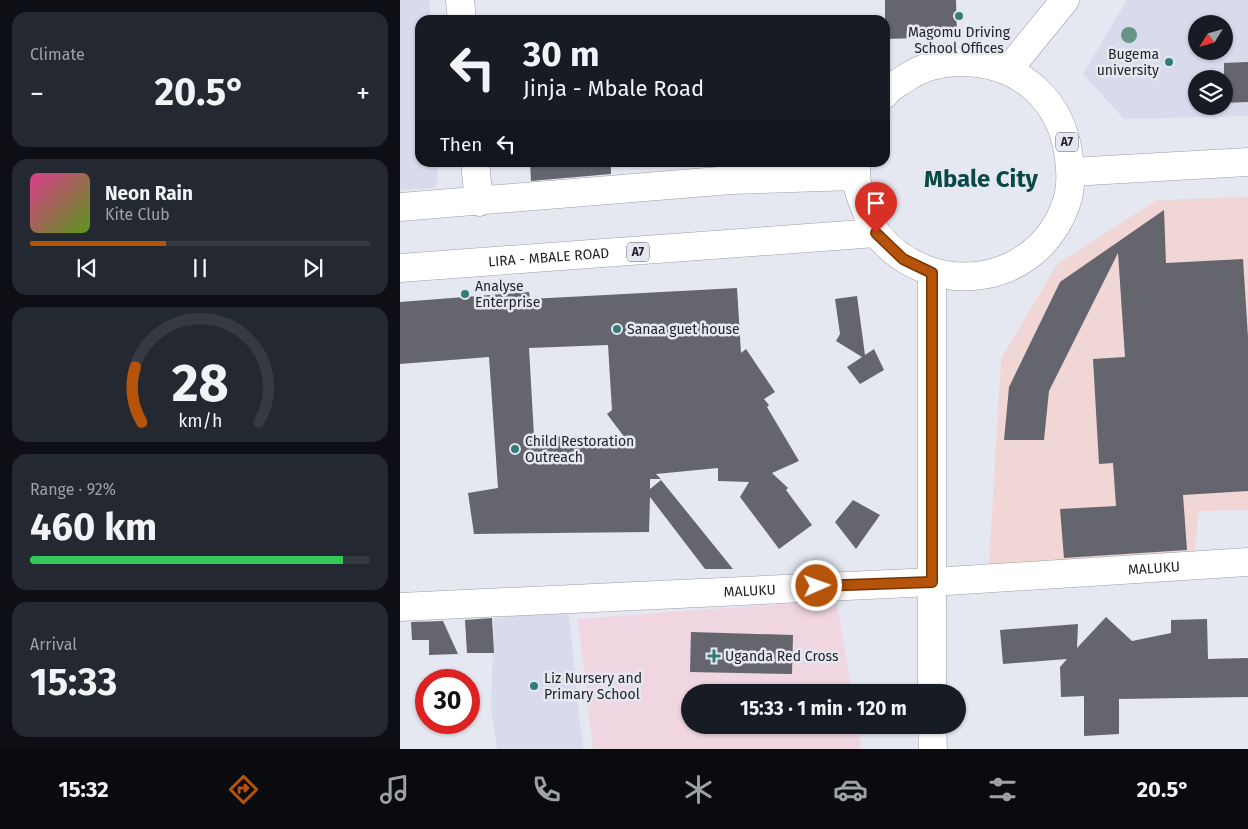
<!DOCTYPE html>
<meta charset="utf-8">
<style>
:root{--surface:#171b24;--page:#242831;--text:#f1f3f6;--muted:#9ea1a6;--line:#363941;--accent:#b45309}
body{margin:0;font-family:"Fira Sans",sans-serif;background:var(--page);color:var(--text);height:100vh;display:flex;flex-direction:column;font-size:19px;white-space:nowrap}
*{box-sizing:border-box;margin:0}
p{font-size:16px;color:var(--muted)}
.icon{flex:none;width:28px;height:28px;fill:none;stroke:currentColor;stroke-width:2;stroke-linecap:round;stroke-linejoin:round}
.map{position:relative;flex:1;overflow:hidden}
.details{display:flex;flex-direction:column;gap:12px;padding:12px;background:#0d0f14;width:400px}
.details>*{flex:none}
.top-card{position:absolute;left:15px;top:15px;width:475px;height:152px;border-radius:15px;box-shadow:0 1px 4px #0004;background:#171b24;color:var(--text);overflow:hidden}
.needle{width:32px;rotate:233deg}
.tools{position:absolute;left:788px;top:15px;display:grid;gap:10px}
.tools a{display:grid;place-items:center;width:45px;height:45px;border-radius:50%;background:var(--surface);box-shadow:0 1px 4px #0004;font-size:25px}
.speed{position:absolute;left:15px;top:669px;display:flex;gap:10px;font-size:25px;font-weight:700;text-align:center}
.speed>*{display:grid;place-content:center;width:65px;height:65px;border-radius:50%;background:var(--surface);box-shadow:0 1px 4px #0004;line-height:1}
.speed .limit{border:8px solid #d22;background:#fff;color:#111}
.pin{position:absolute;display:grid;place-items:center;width:42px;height:42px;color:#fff;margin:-51px -21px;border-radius:50% 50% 50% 0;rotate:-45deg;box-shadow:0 0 5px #0007}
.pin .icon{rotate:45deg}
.me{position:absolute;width:55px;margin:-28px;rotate:88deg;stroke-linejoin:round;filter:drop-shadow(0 0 4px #0008)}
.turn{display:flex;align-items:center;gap:18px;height:105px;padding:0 25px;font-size:22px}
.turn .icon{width:65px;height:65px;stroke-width:2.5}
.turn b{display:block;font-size:35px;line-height:42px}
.then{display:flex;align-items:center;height:48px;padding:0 25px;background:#0003;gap:10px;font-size:19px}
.big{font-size:38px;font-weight:700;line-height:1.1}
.details .tile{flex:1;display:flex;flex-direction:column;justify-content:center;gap:8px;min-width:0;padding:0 18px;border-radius:15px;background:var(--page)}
.details .dial{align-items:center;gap:0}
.dial svg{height:130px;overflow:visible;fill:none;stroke:var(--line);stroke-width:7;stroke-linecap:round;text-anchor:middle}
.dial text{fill:var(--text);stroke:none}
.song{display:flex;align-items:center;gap:15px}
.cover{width:60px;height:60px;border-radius:8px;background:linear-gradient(135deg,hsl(330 70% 55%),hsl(90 70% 35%))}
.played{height:5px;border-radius:2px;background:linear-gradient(90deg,var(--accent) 40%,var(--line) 40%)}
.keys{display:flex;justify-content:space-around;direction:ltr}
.heat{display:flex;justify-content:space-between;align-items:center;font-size:28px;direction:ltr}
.charge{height:8px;border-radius:4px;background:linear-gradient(90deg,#34c759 92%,var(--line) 0)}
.trip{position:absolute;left:281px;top:684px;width:285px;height:50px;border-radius:25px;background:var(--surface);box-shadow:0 1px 4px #0004;font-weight:700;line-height:50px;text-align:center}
.tab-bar{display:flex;height:80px;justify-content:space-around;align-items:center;background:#090b0e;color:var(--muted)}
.tab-bar .icon{width:35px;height:35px}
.tab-bar .current{color:var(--accent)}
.tab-bar b{font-size:22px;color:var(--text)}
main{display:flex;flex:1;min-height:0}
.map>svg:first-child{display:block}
.built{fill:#d8dbec;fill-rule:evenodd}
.industrial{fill:#f1d6d6}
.medical{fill:#efd6e0}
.building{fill:#65656e;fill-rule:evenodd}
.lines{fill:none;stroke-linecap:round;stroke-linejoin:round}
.minor-casing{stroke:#9c9da7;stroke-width:29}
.primary-casing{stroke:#9c9da7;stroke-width:29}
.minor{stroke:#fff;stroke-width:28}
.primary{stroke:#fff;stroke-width:28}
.tree{fill:#679685}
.route-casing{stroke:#753606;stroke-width:12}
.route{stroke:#b45309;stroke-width:9}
.poi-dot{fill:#347c78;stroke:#e5e7f1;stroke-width:2}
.labels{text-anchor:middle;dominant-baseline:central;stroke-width:5;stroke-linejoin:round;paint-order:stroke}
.shield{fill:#e5e7f1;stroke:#5d5e64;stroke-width:1}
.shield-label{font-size:12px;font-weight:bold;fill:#232427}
.poi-label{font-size:14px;fill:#232427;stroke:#e5e7f1;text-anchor:start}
.street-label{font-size:14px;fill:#232427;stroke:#e5e7f1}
.town-label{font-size:24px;font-weight:bold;fill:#084946;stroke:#e5e7f1}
</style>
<main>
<section class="details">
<div class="tile"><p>Climate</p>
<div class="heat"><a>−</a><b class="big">20.5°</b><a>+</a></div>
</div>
<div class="tile">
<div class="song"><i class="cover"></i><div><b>Neon Rain</b><p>Kite Club</p></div></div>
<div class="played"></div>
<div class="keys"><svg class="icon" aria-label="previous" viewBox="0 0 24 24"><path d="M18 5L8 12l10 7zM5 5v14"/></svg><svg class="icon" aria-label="pause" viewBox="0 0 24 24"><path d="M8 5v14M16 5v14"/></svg><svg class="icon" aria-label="next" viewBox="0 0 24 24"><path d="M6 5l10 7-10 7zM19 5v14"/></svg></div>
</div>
<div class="tile dial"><svg viewBox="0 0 100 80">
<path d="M14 69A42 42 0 1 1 86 69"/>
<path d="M14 69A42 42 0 0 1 10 35" stroke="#b45309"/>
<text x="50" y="56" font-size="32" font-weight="700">28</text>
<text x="50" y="72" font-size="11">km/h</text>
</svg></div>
<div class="tile"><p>Range · 92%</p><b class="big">460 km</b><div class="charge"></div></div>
<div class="tile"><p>Arrival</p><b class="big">15:33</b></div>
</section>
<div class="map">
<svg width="848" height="749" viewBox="0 0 848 749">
<rect width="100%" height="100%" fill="#e5e7f1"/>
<g class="built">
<path d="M0 0H29L31 20H20V162L39 163 36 188 0 190Z"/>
<path d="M727 0H848V116L724 119 683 74ZM796 24H824V51H796ZM796 79H824V106H796Z"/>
<path d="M168 609 183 749H97L91 707 94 619Z"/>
</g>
<path class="industrial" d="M848 197V510L799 511 793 563 589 565 601 359 657 264 757 200Z"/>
<path class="medical" d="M436 600 452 692H290V725H457L461 749H193L178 619Z"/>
<g class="building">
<path d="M485 0H556L557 37 485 39Z"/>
<path d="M848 62V102L824 103V63Z"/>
<path d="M130 162H211V174L131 181Z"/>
<path d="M764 210 766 263 843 259 848 337V491L783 495 787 550 664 558 660 509 716 506 713 463 699 464 693 359 725 357 718 253 649 391 644 440H604L609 387 660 282Z"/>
<path d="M337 288 341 353 346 349 375 392 364 399 369 405 367 407 399 461 372 473 388 488 386 490 412 525 379 549 340 497 349 482 318 481V468L256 474 261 479H250V489L261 480 333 569H305L250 497 249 532 74 534 68 493 98 488 89 357 0 364V302L129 292 130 299ZM208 345 212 410 207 414 225 438 134 436 129 348Z"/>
<path d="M457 296 465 355 474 349 484 370 460 384 447 367 462 357 436 341 440 334 435 299Z"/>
<path d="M453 500 480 515 456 549 435 522Z"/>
<path d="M706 617 732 641 771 633V620L807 619 808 659 848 658V697L719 699V734L684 736V696L661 697 660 667 667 659 603 664 600 630 678 624 677 648Z"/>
<path d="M92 618 94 653H67L65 620Z"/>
<path d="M43 621 58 654 29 655V640H12L11 622Z"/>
<path d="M291 632 393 635 392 674 290 672Z"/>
</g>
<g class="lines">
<g class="minor-casing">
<g id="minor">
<path d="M60 0 62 20"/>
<path d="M75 162 79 202"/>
<path d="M671 172 848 162"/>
<path id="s1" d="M0 607 532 582 848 562"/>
</g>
</g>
<g class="primary-casing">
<g id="primary">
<path d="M608 70 665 0"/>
<path d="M457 162C454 181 459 193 466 210 469 217 472 227 477 234 531 301 637 287 666 204 671 190 671 173 669 159 663 101 621 63 563 62 542 62 523 66 506 78 499 83 490 87 485 94"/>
<path d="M0 207 331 180 455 176"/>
<path id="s2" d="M0 268 476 233"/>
<path d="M532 692V273"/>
<path d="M532 725 533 749"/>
</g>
</g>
<use href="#minor" class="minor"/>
<use href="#primary" class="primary"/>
</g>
<circle class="tree" cx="729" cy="35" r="8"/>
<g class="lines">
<g class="route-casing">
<path id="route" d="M417 586 532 582V273L503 259 476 233"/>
</g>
<use href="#route" class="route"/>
</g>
<g class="poi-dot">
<circle cx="559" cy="16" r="5"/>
<circle cx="769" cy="62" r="5"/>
<circle cx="65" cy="294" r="5"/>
<circle cx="217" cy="329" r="5"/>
<circle cx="115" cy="449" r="5"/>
<path d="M311.5 648.5h5v5h5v5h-5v5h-5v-5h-5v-5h5z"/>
<circle cx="134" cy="686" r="5"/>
</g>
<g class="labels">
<g class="shield">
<rect x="656" y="132.5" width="22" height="19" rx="4"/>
<rect x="227" y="242.5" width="22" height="19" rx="4"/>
</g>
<g class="shield-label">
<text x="667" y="142">A7</text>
<text x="238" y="252">A7</text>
</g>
<g class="poi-label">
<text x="559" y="32" text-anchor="middle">Magomu Driving<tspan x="559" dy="16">School Offices</tspan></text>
<text x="759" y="54" text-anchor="end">Bugema<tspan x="759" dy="16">university</tspan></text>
<text x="75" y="286">Analyse<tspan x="75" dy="16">Enterprise</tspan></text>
<text x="227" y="329">Sanaa guet house</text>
<text x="125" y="441">Child Restoration<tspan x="125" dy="16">Outreach</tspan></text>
<text x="325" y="656">Uganda Red Cross</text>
<text x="144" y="678">Liz Nursery and<tspan x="144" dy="16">Primary School</tspan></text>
</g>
<g class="street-label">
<text stroke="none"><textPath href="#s2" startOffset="149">LIRA - MBALE ROAD</textPath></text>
<text stroke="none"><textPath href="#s1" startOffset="755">MALUKU</textPath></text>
<text stroke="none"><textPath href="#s1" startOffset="350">MALUKU</textPath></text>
</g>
<g class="town-label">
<text x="581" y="179">Mbale City</text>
</g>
</g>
</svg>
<div class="tools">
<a><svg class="needle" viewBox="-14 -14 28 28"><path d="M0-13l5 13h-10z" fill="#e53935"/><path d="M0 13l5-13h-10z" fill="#9ea1a6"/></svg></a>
<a><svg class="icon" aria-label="layers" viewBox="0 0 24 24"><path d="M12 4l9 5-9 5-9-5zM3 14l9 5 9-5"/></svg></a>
</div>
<div class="speed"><div class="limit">30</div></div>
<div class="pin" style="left:476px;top:233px;background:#d93025"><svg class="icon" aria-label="arrive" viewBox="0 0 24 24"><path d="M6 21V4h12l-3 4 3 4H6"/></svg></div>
<svg class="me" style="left:417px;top:586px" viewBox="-20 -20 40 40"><circle r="17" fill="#b45309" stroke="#fff" stroke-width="3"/><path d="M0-11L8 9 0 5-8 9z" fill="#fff"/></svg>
<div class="trip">15:33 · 1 min · 120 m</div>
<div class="top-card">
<div class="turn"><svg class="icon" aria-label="left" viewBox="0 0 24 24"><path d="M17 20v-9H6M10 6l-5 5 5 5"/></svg><div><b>30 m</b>Jinja - Mbale Road</div></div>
<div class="then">Then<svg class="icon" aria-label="left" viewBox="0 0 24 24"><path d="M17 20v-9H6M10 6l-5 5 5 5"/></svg></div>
</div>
</div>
</main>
<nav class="tab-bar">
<b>15:32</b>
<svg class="icon current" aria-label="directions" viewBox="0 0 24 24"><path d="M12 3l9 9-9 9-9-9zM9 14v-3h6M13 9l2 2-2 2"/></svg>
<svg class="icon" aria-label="music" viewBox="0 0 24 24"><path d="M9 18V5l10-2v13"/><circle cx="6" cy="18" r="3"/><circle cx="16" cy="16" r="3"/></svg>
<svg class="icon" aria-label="phone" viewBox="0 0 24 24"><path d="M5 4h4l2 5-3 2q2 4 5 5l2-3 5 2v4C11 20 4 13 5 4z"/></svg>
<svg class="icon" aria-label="climate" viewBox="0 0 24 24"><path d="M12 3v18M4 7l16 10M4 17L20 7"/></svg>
<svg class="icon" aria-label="car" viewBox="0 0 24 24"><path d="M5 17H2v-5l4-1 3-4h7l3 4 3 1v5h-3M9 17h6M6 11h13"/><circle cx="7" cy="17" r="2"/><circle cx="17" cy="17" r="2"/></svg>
<svg class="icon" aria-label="filters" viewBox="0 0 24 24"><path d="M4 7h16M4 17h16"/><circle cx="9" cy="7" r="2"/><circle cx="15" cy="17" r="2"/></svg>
<b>20.5°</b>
</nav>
